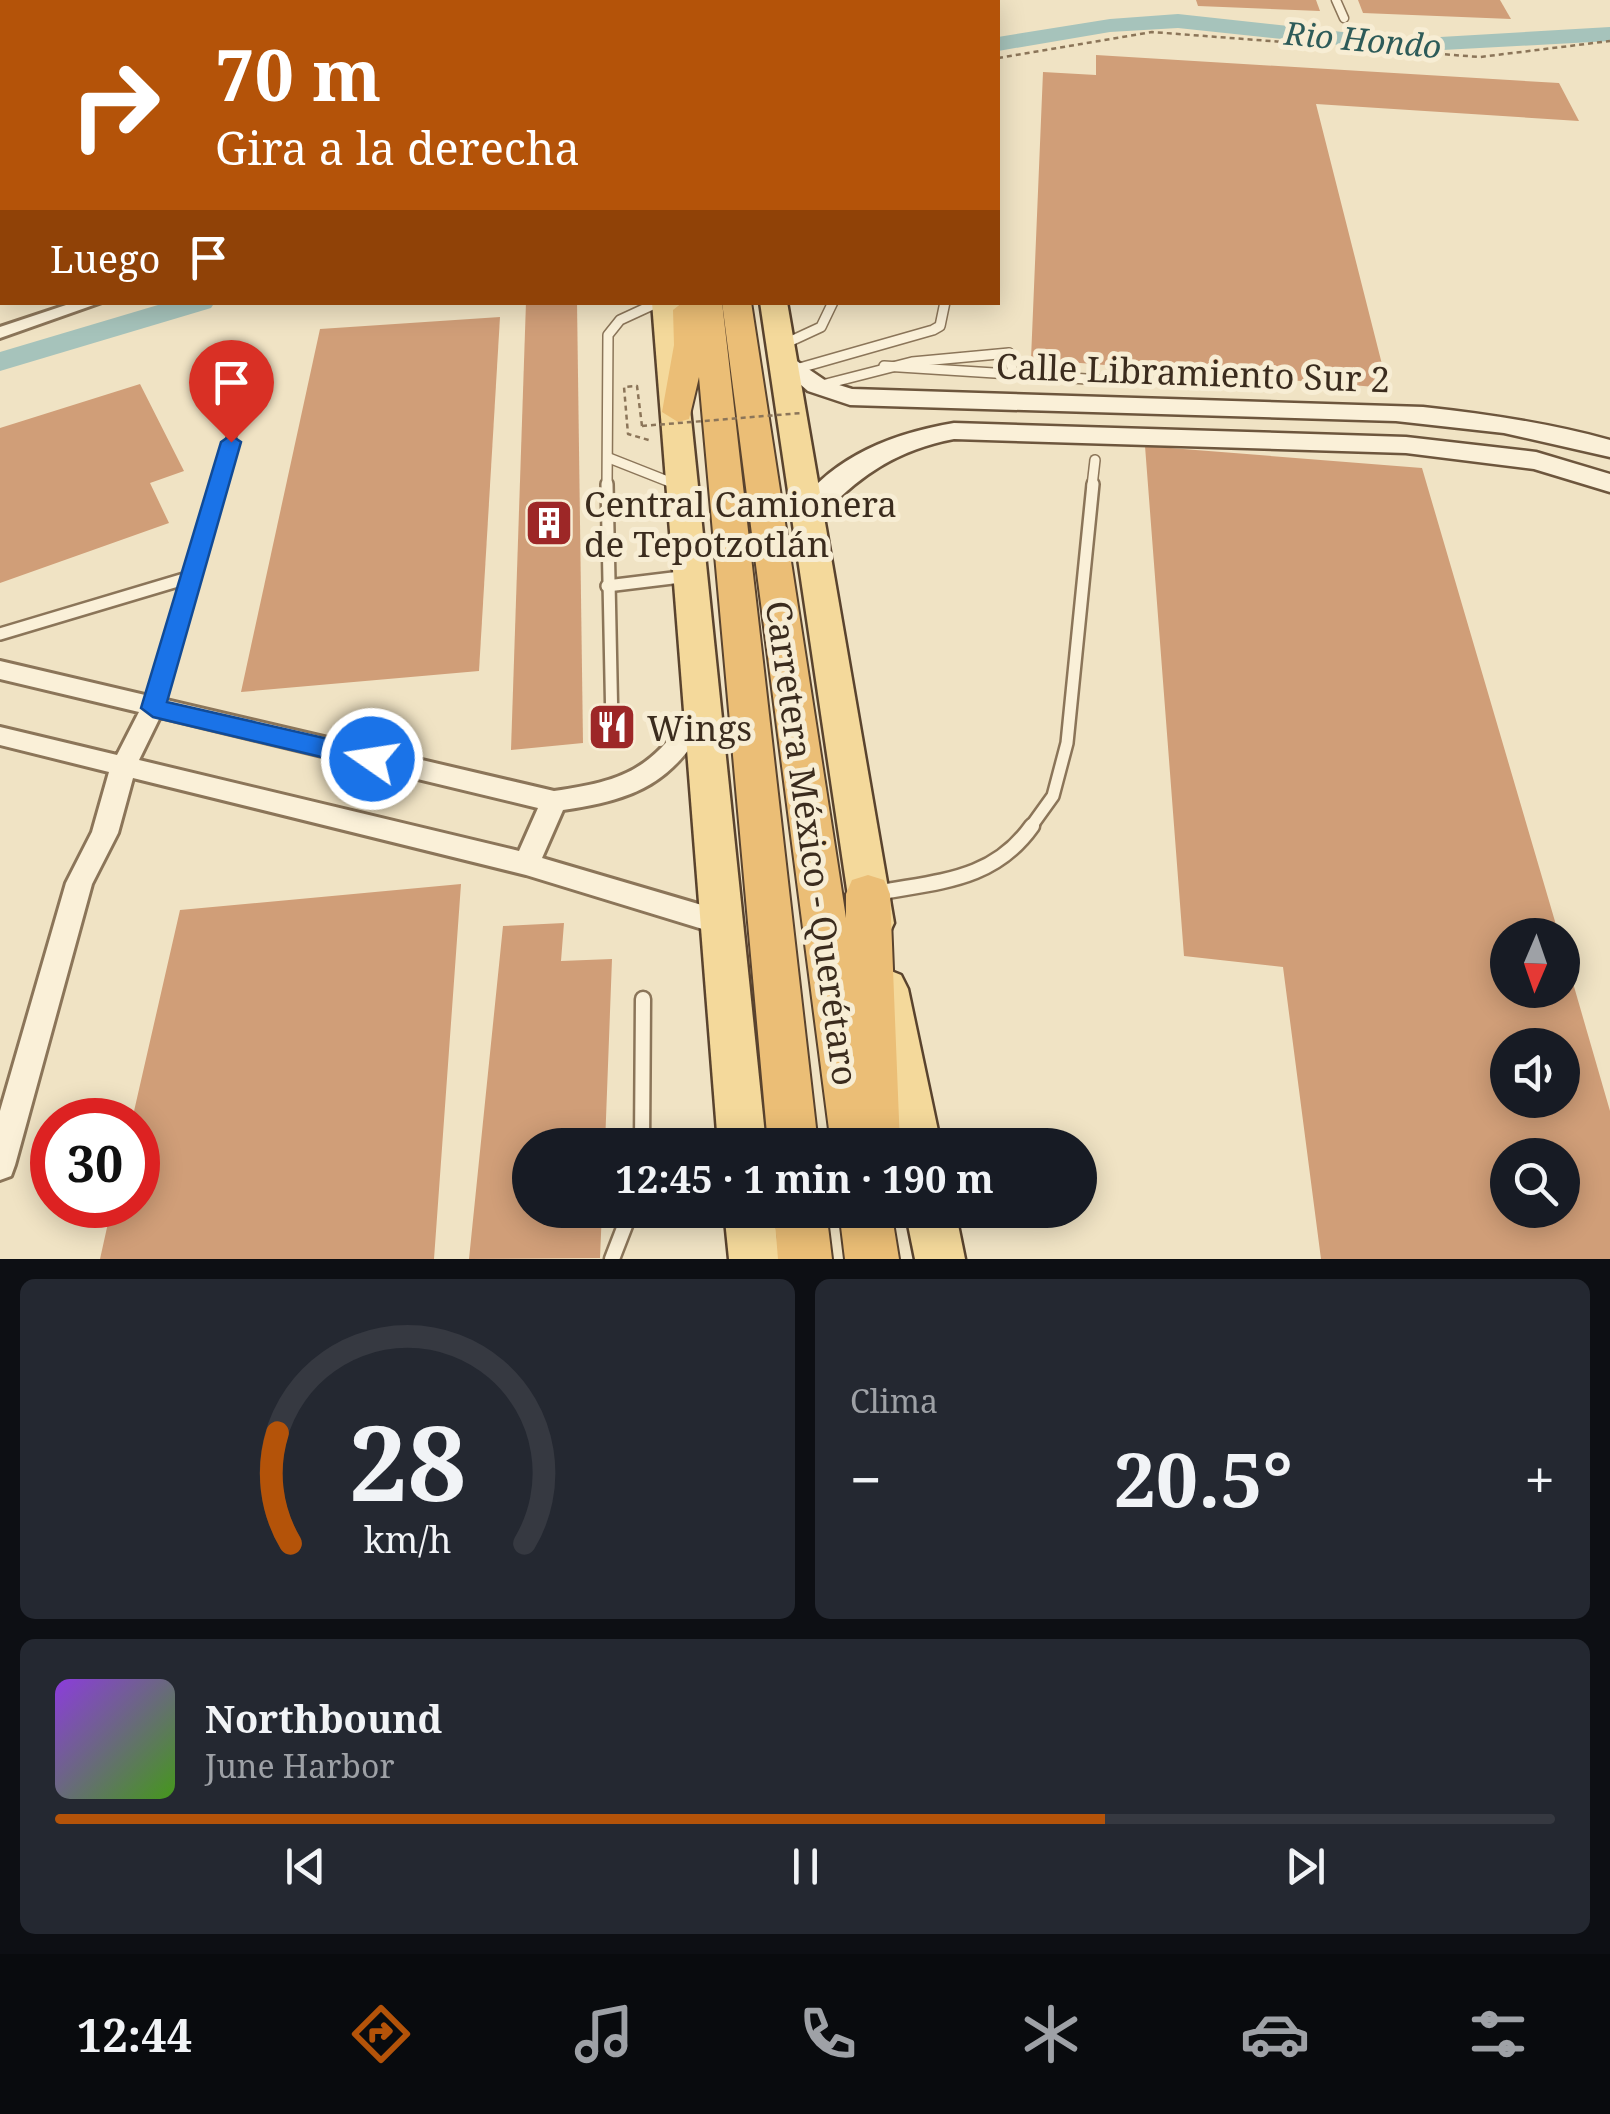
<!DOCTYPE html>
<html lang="es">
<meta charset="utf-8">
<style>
:root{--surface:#171b24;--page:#242831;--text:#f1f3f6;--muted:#9ea1a6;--line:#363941;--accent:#b45309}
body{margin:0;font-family:"Noto Serif",serif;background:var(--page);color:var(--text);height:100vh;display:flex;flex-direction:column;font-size:38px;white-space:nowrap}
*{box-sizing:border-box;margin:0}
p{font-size:32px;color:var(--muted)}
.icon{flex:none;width:55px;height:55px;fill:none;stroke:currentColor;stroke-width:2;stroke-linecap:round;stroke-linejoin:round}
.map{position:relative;height:1259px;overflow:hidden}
.sheet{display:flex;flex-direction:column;gap:20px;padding:20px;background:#0d0f14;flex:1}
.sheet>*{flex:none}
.guide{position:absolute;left:0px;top:0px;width:1000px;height:305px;box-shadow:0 5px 25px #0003;background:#b45309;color:#fff;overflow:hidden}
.needle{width:65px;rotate:182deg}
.buttons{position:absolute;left:1490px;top:918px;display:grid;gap:20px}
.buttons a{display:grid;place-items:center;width:90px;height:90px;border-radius:50%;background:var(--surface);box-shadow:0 5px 25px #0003;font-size:50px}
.speed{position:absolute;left:30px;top:1098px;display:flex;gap:20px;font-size:50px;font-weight:700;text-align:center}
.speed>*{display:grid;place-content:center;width:130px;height:130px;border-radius:50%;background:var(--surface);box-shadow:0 5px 25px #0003;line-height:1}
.speed .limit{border:15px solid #d22;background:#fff;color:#111}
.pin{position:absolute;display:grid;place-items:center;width:85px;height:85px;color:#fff;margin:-102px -42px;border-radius:50% 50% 50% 0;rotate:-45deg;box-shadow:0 0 10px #0007}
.pin .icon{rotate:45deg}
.me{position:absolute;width:110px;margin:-55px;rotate:283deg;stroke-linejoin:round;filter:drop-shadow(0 0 8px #0008)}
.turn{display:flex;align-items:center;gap:35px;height:210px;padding:0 50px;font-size:45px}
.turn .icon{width:130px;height:130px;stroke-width:2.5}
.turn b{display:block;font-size:70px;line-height:85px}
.then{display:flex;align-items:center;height:95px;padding:0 50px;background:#0003;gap:20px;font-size:38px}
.big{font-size:75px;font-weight:700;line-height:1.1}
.sheet .widget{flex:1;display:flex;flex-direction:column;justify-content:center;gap:15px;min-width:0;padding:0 35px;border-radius:15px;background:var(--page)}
.sheet .dial{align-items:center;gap:0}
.dial svg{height:260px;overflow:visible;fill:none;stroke:var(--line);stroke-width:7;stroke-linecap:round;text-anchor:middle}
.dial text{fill:var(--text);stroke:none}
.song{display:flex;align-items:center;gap:30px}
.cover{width:120px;height:120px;border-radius:15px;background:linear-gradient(135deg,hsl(270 70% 55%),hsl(100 70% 35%))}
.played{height:10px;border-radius:5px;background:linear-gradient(90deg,var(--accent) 70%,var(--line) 70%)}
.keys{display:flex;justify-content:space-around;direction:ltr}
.heat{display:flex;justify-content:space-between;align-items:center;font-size:55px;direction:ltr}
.sheet .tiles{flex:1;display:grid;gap:20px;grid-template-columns:1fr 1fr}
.widget:last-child{grid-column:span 2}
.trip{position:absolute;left:512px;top:1128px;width:585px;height:100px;border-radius:50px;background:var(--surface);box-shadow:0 5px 25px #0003;font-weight:700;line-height:100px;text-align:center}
.dock{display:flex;height:160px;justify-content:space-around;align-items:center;background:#090b0e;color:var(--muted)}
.dock .icon{width:70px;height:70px}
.dock .selected{color:var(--accent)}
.dock b{font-size:45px;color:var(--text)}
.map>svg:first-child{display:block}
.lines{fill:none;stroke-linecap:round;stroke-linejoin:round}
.river{fill:#a6c3bb;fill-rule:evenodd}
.building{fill:#d09e78;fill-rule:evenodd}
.service-far3-casing{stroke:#8b7559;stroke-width:11}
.service-far2-casing{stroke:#8b7559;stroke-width:12}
.service-far1-casing{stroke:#8b7559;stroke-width:16}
.service-casing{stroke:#8b7559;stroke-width:19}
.minor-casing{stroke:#8b7559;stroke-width:6}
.secondary-casing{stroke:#6d563d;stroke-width:5}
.primary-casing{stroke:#59432e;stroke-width:5}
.trunk-casing{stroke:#59432e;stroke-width:4}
.path{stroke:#8b7559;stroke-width:2.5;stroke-dasharray:5 4;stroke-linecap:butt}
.service-far3{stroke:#faf0d8;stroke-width:8}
.service-far2{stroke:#faf0d8;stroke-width:9}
.service-far1{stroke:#faf0d8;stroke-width:11}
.service{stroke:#faf0d8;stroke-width:14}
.minor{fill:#faf0d8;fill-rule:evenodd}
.secondary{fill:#faf0d8;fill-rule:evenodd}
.primary{fill:#f4d99b;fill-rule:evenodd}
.trunk{fill:#ebbe76;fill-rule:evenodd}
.path-bridge{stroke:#8b7559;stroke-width:2.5;stroke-dasharray:5 4;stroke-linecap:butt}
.route{fill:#1a73e8;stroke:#114b97;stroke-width:2.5}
.labels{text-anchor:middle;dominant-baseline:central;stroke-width:10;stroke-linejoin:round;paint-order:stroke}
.far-water-label{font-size:32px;font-style:italic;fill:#2d5b59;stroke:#f7edd4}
.street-label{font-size:35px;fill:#3b2c1e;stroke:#f7edd4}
.poi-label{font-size:35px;fill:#3b2c1e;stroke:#f7edd4;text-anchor:start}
</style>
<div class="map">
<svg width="1610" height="1259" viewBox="0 0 1610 1259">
<rect width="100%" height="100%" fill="#f0e3c4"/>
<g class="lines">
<g class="river">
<path d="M1178 14 1406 39 1610 27V41L1406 52 1178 28 1110 32 998 51V37L1110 19Z"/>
<path d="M168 302H215L211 308 0 371V352Z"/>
</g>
</g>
<g class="building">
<path d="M1196 0H1316L1320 11 1198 6Z"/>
<path d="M1358 0H1500L1511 19 1363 13Z"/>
<path d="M1096 55 1559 83 1579 121 1316 104 1388 388 1031 359 1043 72 1096 75Z"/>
<path d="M526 302H577L583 743 511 750Z"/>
<path d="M500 317 479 671 241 692 320 329Z"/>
<path d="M140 384 184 471 150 483 169 523 0 583V428Z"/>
<path d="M1145 446 1422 468 1559 935H1508V990H1562L1564 952 1610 1111V1259H1321L1283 967 1184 956ZM1508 1045H1562V1100H1508ZM1508 1155H1562V1210H1508Z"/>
<path d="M461 884 434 1259H100L112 1205H138V1120H132L180 910Z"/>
<path d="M564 923 561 961 612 959 605 1145H530V1210H602L600 1258 469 1259 503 926Z"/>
</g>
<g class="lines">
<g class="service-far3-casing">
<g id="service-far3">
<path d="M1336 0 1344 18"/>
<path d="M228 1 239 2"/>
<path d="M590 2 603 0"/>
<path d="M833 2 838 0"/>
</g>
</g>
<g class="service-far2-casing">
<g id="service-far2">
<path d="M780 346 821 327 833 302"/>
<path d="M884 366 1118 381"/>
<path d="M796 369 933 330 940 326 945 302"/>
<path d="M818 386 912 362 1009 353 1013 374"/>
<path d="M609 458 680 486"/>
<path d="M217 486 250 374"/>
<path d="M607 486 608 335 620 320 659 302"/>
<path d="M1092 486 1095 460"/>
</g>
</g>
<g class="service-far1-casing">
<g id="service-far1">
<path d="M607 484 612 727"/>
<path d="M675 484 680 486"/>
<path d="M607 586 689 576"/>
<path d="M0 634 191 577"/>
<path d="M153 708 218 484"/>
<path d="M1030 828 1053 796 1067 743 1093 484"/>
</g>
</g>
<g class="service-casing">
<g id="service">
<path d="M877 893C939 881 993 881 1032 826"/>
<path d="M642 1145 643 999"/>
<path d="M612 1259 631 1210"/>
</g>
</g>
<g class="minor-casing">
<g id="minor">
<path d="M0 5 2 6V14L0 13Z"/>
<path d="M75 302H102L0 338V327Z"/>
<path d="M0 661 554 791C623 781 653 770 691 708H707L711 715C674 783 637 799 563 810L542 858 722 911 732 915 736 923 732 931 722 935 526 875 133 778 118 833 92 884 15 1165 11 1176 0 1180V1111L66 883 92 832 109 772 0 745V727L117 755 139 712 0 679ZM160 717 538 808 519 851 139 760Z"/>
</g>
</g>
<g class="secondary-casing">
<g id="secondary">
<rect x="813" y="0" width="16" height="2"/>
<rect x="0" y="100" width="2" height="12"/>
<path d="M782 351 826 381 852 389 1423 407C1487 414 1549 423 1610 440V457L1504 433 1396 421 850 405 808 391 770 358Z"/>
<path d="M954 423 1406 437 1536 452 1610 474V492L1534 469 1406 453 954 439C896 450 859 476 819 518L809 520 795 511C830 457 894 433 954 423Z"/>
</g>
</g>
<g class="primary-casing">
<g id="primary">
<rect x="627" y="0" width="20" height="2"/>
<path d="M797 0H818L819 2H799Z"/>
<path d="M652 302H679L766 1145H718Z"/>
<path d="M760 302H787L894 923 888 936 873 942 858 936 852 923Z"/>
<path d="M886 969 901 975 908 989 941 1145H893L864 989 871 975Z"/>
<path d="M724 1210H774L779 1259H729Z"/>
<path d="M905 1210H955L965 1259H915Z"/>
</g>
</g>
<g class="trunk-casing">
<g id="trunk">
<path d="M681 0H703V2H682Z"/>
<path d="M683 302H722L818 1145H768L699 377 689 419 678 422 662 412 674 345 673 310Z"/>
<path d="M722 302H751L846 918V894L852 880 868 875 884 880 890 894 900 1145H831Z"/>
<path d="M774 1210H826L832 1259H778Z"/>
<path d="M839 1210H891L899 1259H845Z"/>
</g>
</g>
<g class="path">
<path d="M998 58 1152 32 1480 57 1610 41"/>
<path d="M642 426 637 386 624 387 628 434 652 441"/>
</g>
<use href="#service-far3" class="service-far3"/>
<use href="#service-far2" class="service-far2"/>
<use href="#service-far1" class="service-far1"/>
<use href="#service" class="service"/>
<use href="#minor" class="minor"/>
<use href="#secondary" class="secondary"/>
<use href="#primary" class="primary"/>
<use href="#trunk" class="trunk"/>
<path class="path-bridge" d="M642 426 802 413"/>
</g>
<path class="route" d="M231 435 241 442 167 702 372 749 381 752 384 759 381 766 372 769 153 717 141 708 221 442Z"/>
<defs>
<g id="building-square" transform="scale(2.5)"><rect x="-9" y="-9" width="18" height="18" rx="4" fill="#9d2727" stroke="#f7edd4"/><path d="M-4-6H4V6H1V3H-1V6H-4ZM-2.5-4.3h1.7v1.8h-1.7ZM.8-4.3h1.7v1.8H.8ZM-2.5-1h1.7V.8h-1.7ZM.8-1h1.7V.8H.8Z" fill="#fff"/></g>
<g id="restaurant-square" transform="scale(2.5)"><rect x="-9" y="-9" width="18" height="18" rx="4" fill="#9d2727" stroke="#f7edd4"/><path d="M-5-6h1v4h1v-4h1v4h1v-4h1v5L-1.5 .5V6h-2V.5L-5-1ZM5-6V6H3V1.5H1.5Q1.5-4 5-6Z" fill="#fff"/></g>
</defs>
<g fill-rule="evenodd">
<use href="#building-square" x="549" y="523"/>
<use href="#restaurant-square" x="612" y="727"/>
</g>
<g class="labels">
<g class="far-water-label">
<text transform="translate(1363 39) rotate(5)">Rio Hondo</text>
</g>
<g class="street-label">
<text transform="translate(1193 372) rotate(2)">Calle Libramiento Sur 2</text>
<text transform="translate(813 843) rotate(82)">Carretera México - Querétaro</text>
</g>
<g class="poi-label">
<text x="584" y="503">Central Camionera<tspan x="584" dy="40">de Tepotzotlán</tspan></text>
<text x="647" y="727">Wings</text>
</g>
</g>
</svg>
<div class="buttons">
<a><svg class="needle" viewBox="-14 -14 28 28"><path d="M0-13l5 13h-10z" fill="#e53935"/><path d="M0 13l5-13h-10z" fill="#9ea1a6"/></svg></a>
<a><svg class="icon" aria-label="sound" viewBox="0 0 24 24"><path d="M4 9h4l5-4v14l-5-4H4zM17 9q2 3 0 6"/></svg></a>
<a><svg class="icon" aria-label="search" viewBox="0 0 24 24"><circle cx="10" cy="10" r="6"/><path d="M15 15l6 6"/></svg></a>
</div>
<div class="speed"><div class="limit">30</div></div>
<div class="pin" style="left:231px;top:442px;background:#d93025"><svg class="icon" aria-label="arrive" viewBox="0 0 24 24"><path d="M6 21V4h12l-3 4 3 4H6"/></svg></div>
<svg class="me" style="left:372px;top:759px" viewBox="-20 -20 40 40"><circle r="17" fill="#1a73e8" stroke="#fff" stroke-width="3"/><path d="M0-11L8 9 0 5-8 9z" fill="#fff"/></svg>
<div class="trip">12:45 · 1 min · 190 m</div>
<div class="guide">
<div class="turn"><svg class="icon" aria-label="right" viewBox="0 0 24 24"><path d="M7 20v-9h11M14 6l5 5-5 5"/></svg><div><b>70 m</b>Gira a la derecha</div></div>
<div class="then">Luego<svg class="icon" aria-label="arrive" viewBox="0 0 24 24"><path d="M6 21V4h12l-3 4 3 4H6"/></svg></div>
</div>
</div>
<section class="sheet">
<div class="tiles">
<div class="widget dial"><svg viewBox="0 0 100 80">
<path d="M14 69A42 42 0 1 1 86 69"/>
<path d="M14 69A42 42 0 0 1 10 35" stroke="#b45309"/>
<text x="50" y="56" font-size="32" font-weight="700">28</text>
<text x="50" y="72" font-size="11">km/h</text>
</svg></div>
<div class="widget"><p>Clima</p>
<div class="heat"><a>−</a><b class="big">20.5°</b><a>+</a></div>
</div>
<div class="widget">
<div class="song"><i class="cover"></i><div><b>Northbound</b><p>June Harbor</p></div></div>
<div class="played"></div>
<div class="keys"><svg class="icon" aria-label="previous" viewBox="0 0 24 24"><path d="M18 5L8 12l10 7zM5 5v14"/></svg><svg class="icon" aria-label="pause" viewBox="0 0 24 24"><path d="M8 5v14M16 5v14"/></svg><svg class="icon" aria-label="next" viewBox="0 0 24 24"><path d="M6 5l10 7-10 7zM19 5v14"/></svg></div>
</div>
</div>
</section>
<nav class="dock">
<b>12:44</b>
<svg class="icon selected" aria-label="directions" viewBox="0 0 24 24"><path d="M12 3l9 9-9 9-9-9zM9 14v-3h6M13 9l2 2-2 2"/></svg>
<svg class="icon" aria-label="music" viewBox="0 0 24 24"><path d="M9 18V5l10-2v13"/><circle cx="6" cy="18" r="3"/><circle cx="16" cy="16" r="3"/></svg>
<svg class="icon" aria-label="phone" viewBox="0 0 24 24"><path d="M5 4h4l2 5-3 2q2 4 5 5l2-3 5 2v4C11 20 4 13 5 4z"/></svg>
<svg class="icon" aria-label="climate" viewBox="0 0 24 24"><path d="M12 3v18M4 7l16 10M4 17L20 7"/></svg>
<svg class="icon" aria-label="car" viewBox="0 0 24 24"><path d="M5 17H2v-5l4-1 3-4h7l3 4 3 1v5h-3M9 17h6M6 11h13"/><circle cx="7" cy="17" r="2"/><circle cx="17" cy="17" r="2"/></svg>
<svg class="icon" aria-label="filters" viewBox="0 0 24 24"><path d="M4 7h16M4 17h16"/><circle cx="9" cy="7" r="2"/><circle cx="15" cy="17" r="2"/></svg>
</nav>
